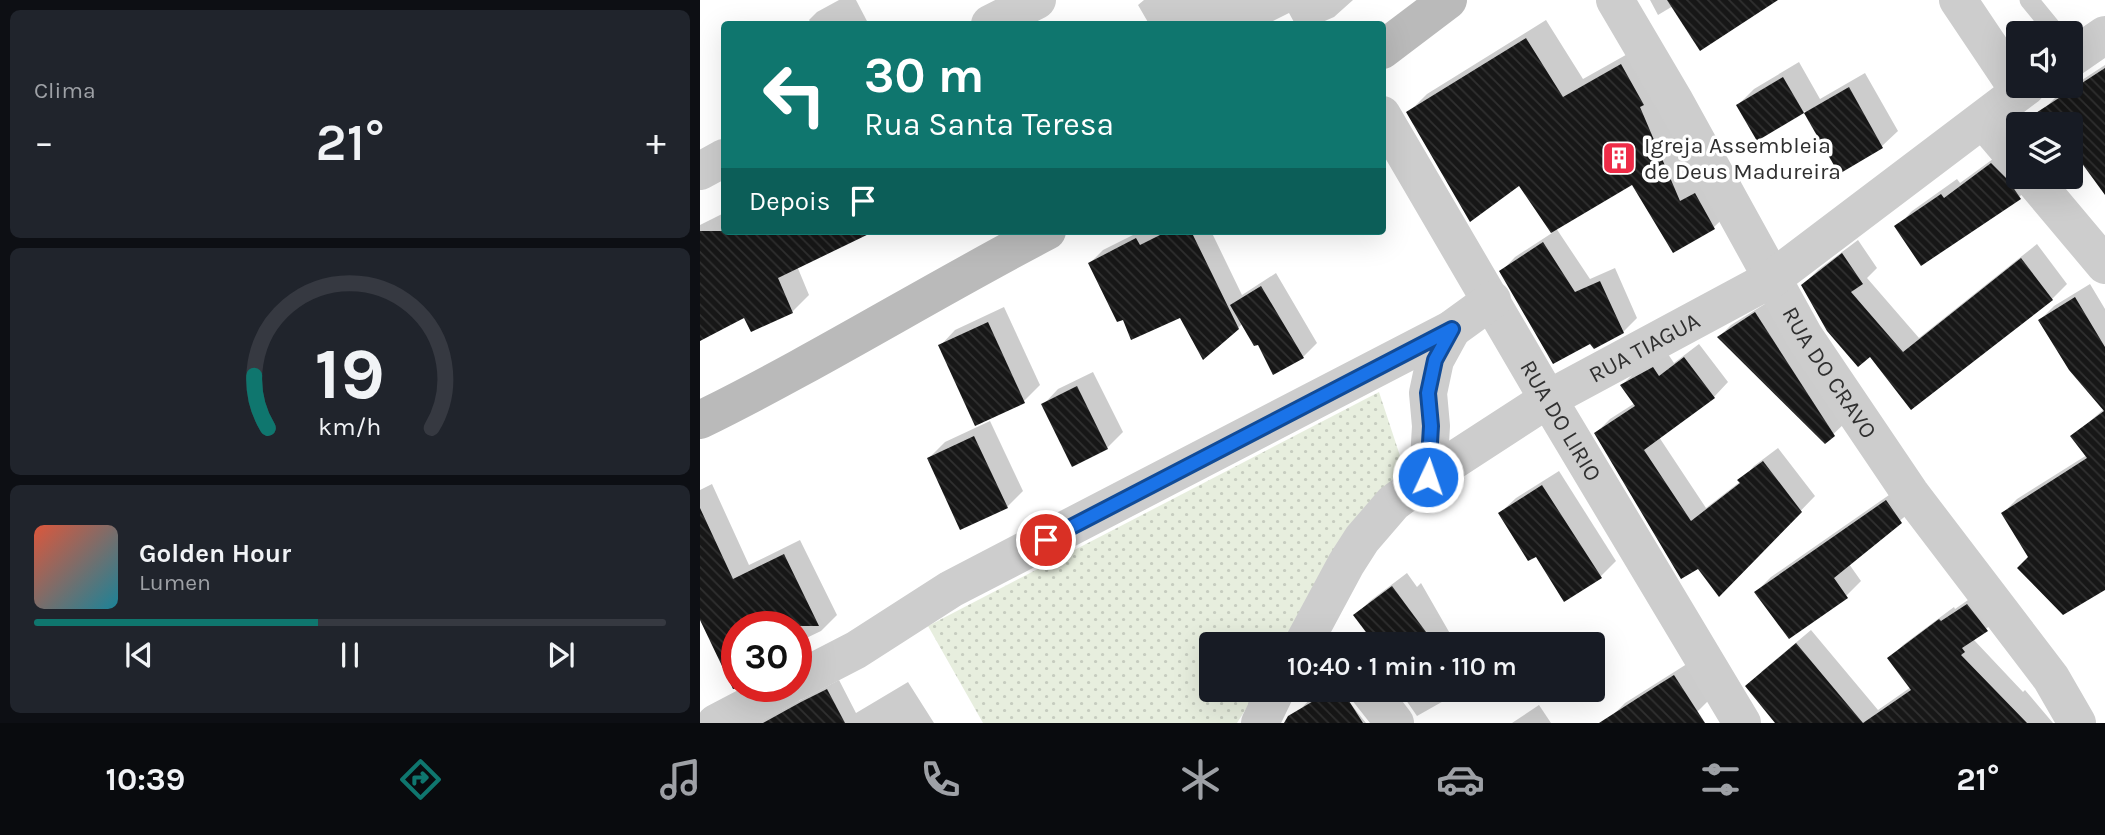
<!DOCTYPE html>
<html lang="pt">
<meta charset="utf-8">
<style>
:root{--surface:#171b24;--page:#20242c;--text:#f1f3f6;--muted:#9ea1a6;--line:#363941;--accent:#0f766e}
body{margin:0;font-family:Karla,sans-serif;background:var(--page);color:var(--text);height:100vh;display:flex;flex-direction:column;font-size:26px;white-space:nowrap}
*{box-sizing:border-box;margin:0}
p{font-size:23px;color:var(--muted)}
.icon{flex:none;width:38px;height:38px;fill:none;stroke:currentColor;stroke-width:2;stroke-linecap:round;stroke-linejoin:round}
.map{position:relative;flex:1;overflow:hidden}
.details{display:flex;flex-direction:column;gap:10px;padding:10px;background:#0d0f14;width:700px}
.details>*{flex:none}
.guide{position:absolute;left:21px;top:21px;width:665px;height:214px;border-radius:7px;box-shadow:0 7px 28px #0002;background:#0f766e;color:#fff;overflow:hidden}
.tools{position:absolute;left:1306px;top:21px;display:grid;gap:14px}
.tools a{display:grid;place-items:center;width:77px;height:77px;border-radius:7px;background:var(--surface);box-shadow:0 7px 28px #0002;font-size:35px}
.speed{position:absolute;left:21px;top:611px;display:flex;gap:14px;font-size:35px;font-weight:700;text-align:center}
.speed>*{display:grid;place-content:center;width:91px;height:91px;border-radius:50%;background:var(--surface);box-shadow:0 7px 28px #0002;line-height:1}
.speed .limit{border:10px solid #d22;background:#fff;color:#111}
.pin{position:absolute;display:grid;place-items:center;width:60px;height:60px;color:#fff;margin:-30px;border:4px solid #fff;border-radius:50%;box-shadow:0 2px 7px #0007}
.me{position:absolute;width:77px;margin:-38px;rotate:3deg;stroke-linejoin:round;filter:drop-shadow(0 0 5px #0008)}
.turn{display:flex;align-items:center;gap:24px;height:147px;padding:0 28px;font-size:32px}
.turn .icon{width:91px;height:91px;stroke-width:2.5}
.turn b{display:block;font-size:49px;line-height:60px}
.then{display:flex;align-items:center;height:66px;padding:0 28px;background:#0003;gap:14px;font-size:26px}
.big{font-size:52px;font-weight:600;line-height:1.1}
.details .card{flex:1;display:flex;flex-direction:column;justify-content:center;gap:10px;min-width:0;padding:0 24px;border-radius:10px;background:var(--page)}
.details .dial{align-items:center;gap:0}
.dial svg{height:182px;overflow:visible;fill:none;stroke:var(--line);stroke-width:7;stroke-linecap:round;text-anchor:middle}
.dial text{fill:var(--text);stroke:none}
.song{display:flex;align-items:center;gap:21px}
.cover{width:84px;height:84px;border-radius:10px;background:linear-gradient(135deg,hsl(10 70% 55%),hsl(190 70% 35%))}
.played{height:7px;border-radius:4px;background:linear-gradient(90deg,var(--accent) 45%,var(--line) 45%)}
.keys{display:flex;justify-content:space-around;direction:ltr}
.heat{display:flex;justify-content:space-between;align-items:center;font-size:38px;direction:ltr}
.trip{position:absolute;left:499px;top:632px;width:406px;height:70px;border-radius:7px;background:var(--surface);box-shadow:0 7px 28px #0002;font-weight:600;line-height:70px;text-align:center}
.dock{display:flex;height:112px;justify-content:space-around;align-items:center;background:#090b0e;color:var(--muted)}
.dock .icon{width:49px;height:49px}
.dock .active{color:var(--accent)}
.dock b{font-size:32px;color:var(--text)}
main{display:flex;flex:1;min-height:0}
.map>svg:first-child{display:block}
.park{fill:url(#park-dots)}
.shadow{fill:#0003}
.building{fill:url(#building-back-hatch)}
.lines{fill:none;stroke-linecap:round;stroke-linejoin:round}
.lane{stroke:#cdcdcd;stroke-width:19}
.street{stroke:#cdcdcd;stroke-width:38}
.secondary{stroke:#bababa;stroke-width:38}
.route-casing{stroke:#114b97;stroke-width:18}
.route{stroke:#1a73e8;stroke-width:12}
.labels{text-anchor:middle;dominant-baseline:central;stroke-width:7;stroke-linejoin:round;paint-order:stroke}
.poi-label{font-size:23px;fill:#303030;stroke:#fff;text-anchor:start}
.street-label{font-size:23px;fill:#303030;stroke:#fff}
</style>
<main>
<section class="details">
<div class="card"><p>Clima</p>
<div class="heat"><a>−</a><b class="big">21°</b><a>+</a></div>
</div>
<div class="card dial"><svg viewBox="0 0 100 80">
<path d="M14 69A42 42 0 1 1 86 69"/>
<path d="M14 69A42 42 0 0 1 8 46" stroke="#0f766e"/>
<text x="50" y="56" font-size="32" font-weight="700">19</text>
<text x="50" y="72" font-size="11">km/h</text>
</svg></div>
<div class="card">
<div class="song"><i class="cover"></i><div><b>Golden Hour</b><p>Lumen</p></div></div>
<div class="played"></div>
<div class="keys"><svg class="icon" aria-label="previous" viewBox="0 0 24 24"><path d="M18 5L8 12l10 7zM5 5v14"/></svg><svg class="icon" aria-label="pause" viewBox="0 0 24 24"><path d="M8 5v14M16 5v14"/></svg><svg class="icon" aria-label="next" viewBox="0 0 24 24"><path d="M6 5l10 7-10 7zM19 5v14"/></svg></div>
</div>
</section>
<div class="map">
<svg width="1405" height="723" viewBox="0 0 1405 723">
<defs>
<pattern id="park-dots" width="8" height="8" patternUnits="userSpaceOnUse" patternTransform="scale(1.75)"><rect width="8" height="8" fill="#e7eede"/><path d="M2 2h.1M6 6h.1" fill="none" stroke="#c6ccbf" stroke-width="1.8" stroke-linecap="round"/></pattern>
<pattern id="building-back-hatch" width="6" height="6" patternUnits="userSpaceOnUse" patternTransform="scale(1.75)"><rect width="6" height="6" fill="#171717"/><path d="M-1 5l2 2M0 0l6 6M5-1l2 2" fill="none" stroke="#303030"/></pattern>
</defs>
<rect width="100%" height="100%" fill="#fff"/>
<path class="park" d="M679 392 705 471 586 644H511V690H558L537 723H283L228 626Z"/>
<g class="shadow">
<path d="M139 0H156L168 23 112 24 109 20 117 12Z"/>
<path d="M444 0H653L634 17 618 24H595L589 13 567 24H449L438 5Z"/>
<path d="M950 0H1067L973 6 958 15Z"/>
<path d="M846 20 883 79 940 47 1033 209 1014 227 933 182 856 228 890 279 915 268 937 318 923 332 801 272 815 257 852 233 819 184 708 113 727 94Z"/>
<path d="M1099 62 1120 99 1165 73 1198 131 1182 146 1139 172 1105 111 1057 139 1038 105 1054 89Z"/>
<path d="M1405 65V192L1379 157 1377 159 1370 150V124H1350L1342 111 1356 97Z"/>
<path d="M1308 148 1335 182 1319 197 1197 227 1212 211 1257 179 1260 183Z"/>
<path d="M24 213V231H169L97 266 109 295 92 312 45 315 0 339V225Z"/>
<path d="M441 231H511L542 295 576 273 617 343 603 357 558 342 543 323 538 328 480 316 423 317 390 263 403 250Z"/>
<path d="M1158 240 1177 268 1167 278 1219 338 1337 244 1367 284 1352 299 1212 407 1170 355 1103 285 1118 270Z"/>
<path d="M1390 284 1405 309V588L1330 557 1303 513 1317 499 1387 455 1373 436 1404 409 1340 320 1354 306Z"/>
<path d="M1068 302 1146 422 1125 442 1019 337 1031 325Z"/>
<path d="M304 307 340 385 324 401 240 346 255 330Z"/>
<path d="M999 344 1028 382 1014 397 959 437 1006 508 1041 481 1054 466 1078 448 1115 496 1019 595 896 433 910 419 935 403 922 385 936 371 968 354 974 363Z"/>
<path d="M393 372 423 432 407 448 343 405 358 389Z"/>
<path d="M290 421 323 491 307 507 229 458 245 442Z"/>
<path d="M859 471 916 561 900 577 836 554 800 513 816 498Z"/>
<path d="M12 484 49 565 100 540 137 615 121 631 96 643V626H37L0 616V490Z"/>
<path d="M1202 486 1216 507 1149 564 1161 581 1146 596 1056 592 1071 577Z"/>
<path d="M707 573 717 587 721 583 756 644H677L656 615 670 601Z"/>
<path d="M1281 591 1300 616 1274 640 1323 692 1325 690 1353 723H1077L1061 672 1111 630 1178 710 1211 687 1190 659 1203 645 1254 607 1255 609Z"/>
<path d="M990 662 1012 697 996 713 1003 723H914L910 718 925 703Z"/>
<path d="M139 680 156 713 208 682 234 723H56Z"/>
<path d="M624 690H670L693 723H670L648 695 645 697 666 723H604L598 712 613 696Z"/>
<path d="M699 690H763L717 716Z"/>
<path d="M839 705 851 723H812Z"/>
</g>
<g class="building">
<path d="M967 0H1078L1000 51Z"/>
<path d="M826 38 863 97 921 64 944 105 940 107 980 201 995 193 1015 229 973 253 932 185 851 233 819 186 770 222 706 112Z"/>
<path d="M1405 68V195L1370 147V124H1319Z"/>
<path d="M1083 77 1104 113 1057 141 1036 105Z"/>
<path d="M1149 87 1183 148 1139 174 1104 113Z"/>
<path d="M1291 163 1308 180 1321 199 1221 266 1194 226 1241 194 1244 198Z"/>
<path d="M0 231H175L78 278 93 313 51 332 44 318 0 341Z"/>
<path d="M468 231H491L539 329 503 360 480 318 431 340 423 320 417 322 388 263 436 238 440 245Z"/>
<path d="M843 242 875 292 900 281 924 333 894 349 890 344 853 364 799 271Z"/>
<path d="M1142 253 1163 284 1151 292 1203 352 1321 258 1353 300 1211 410 1170 357 1158 367 1127 331 1101 285Z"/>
<path d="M561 286 604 358 573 375 558 345 554 346 530 305Z"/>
<path d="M1375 297 1405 347V590L1363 615 1317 568 1328 557 1301 513 1387 458 1370 436 1404 411 1369 370 1338 320Z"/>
<path d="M1055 312 1135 436 1125 444 1017 337Z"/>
<path d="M288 322 325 403 275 426 238 345Z"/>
<path d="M984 357 1015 398 944 450 991 521 1040 483 1037 480 1063 461 1102 512 1019 597 998 569 981 579 894 433 935 406 920 385 953 367 959 376Z"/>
<path d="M377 386 408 449 372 467 341 404Z"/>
<path d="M274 436 308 508 260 530 227 458Z"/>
<path d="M842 485 902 578 864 602 836 557 828 561 798 513Z"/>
<path d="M1186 500 1202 523 1134 578 1148 598 1089 639 1054 592Z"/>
<path d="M0 508 33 579 84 554 119 626H37V688L33 689 0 620Z"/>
<path d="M692 586 729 636 719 644H675L653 615Z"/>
<path d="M1267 604 1288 631 1262 648 1265 652 1261 655 1327 723H1075L1045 686 1096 643 1163 723 1211 690 1187 658 1239 619 1241 621Z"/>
<path d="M96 630 107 651 96 656Z"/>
<path d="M974 675 1005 723H899L958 685Z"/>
<path d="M127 689 145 723H63L101 702Z"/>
<path d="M632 690H642L663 723H584L588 716Z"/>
</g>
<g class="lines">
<path class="lane" d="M1329 0 1356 33"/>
<g class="street">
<path id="s1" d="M915 0 975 102 1104 336 1210 493 1351 678 1377 723"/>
<path d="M1258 0 1319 91"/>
<path d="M290 24 337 0"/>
<path d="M1370 59 1405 35"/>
<path id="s2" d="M682 115 848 399 1042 723"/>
<path d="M1283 120 1318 161"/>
<path d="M0 171 24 158"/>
<path d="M1331 177 1405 265"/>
<path d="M728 477 731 426 728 393 735 360 752 329"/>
<path id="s3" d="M603 644 646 564 662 539 693 503 728 477 848 399 1073 278 1327 86"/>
<path d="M96 681 156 650 251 589 752 329 792 300"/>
<path d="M670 690 695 723"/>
<path d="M16 723 87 686"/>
<path d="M560 723 576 690"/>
</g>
<g class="secondary">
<path d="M682 50 748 0"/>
<path d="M0 420C118 362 230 292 347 231"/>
</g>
</g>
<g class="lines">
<g class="route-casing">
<path id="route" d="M346 540 752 329 735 360 728 393 731 426 728 477"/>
</g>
<use href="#route" class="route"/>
</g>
<defs>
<g id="building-square" transform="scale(1.75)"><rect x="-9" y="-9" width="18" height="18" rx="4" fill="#ee2b47" stroke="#fff"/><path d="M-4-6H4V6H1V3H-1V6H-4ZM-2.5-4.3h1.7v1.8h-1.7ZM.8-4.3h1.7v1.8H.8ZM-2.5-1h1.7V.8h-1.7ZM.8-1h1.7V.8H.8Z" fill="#fff"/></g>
</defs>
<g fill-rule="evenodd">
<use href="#building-square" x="919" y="158"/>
</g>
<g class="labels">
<g class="poi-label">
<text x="944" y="145">Igreja Assembleia<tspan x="944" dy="26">de Deus Madureira</tspan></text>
</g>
<g class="street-label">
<text stroke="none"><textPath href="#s3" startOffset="464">RUA TIAGUA</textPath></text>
<text stroke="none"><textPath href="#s1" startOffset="430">RUA DO CRAVO</textPath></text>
<text stroke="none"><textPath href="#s2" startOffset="354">RUA DO LIRIO</textPath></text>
</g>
</g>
</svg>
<div class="tools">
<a><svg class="icon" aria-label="sound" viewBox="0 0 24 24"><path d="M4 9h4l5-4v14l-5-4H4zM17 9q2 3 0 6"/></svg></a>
<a><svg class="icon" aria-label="layers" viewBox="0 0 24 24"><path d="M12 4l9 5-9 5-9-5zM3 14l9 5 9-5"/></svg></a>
</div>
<div class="speed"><div class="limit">30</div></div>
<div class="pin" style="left:346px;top:540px;background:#d93025"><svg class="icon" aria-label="arrive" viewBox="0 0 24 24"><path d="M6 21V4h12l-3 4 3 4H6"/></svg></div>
<svg class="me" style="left:728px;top:477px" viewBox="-20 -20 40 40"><circle r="17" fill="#1a73e8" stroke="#fff" stroke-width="3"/><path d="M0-11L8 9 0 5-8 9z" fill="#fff"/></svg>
<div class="trip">10:40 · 1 min · 110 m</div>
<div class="guide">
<div class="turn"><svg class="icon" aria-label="left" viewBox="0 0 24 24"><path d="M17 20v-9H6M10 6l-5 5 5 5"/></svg><div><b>30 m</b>Rua Santa Teresa</div></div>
<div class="then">Depois<svg class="icon" aria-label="arrive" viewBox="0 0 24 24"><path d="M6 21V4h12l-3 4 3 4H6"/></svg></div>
</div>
</div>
</main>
<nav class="dock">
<b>10:39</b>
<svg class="icon active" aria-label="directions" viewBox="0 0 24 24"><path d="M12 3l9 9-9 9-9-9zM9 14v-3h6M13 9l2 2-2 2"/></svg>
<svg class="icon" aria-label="music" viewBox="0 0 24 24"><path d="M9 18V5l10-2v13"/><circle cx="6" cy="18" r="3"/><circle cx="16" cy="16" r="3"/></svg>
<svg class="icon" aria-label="phone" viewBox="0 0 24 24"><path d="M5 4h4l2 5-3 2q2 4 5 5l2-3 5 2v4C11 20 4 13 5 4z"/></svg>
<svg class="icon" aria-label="climate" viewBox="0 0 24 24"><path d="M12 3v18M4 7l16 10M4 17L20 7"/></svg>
<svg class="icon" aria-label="car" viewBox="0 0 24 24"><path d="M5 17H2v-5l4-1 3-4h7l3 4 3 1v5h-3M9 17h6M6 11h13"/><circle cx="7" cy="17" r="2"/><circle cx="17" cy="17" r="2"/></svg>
<svg class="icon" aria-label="filters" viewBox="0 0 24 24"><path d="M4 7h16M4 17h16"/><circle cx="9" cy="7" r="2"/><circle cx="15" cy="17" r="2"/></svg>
<b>21°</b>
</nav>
